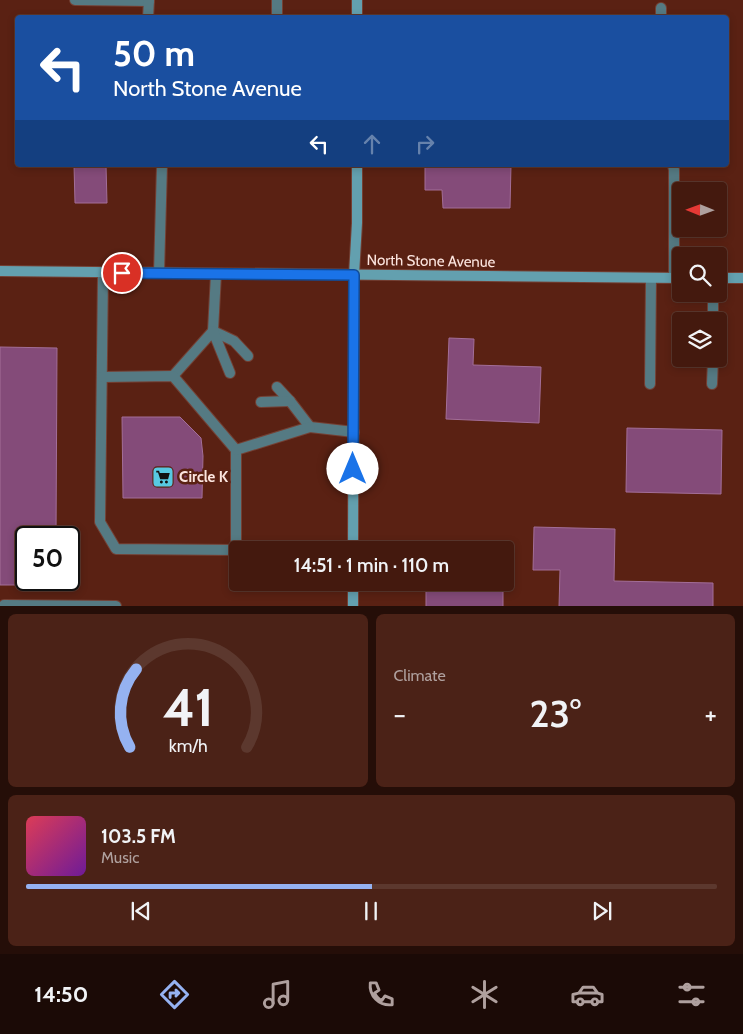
<!DOCTYPE html>
<meta charset="utf-8">
<style>
:root{--surface:#44190e;--page:#4b2217;--text:#f1f3f6;--muted:#afa09e;--line:#5c382e;--accent:#95b2f1}
body{margin:0;font-family:Cabin,sans-serif;background:var(--page);color:var(--text);height:100vh;display:flex;flex-direction:column;font-size:19px;white-space:nowrap}
*{box-sizing:border-box;margin:0}
p{font-size:16px;color:var(--muted)}
.icon{flex:none;width:28px;height:28px;fill:none;stroke:currentColor;stroke-width:2;stroke-linecap:round;stroke-linejoin:round}
.map{position:relative;height:606px;overflow:hidden}
.side{display:flex;flex-direction:column;gap:8px;padding:8px;background:#250e08;flex:1}
.side>*{flex:none}
.hud{position:absolute;left:15px;top:15px;width:714px;height:152px;border-radius:5px;box-shadow:0 2px 8px #0003,0 0 0 1px var(--line);background:#1a4fa0;color:#fff;overflow:hidden}
.needle{width:32px;rotate:271deg}
.controls{position:absolute;left:672px;top:182px;display:grid;gap:10px}
.controls a{display:grid;place-items:center;width:55px;height:55px;border-radius:5px;background:var(--surface);box-shadow:0 2px 8px #0003,0 0 0 1px var(--line);font-size:25px}
.speed{position:absolute;left:15px;top:526px;display:flex;gap:10px;font-size:25px;font-weight:700;text-align:center}
.speed>*{display:grid;place-content:center;width:65px;height:65px;border-radius:50%;background:var(--surface);box-shadow:0 2px 8px #0003,0 0 0 1px var(--line);line-height:1}
.speed .limit{border:2px solid #111;border-radius:8px;background:#fff;color:#111}
.pin{position:absolute;display:grid;place-items:center;width:42px;height:42px;color:#fff;margin:-21px;border:2px solid #fff;border-radius:50%;box-shadow:0 1px 5px #0007}
.me{position:absolute;width:55px;margin:-28px;rotate:0deg;stroke-linejoin:round;filter:drop-shadow(0 0 4px #0008)}
.turn{display:flex;align-items:center;gap:18px;height:105px;padding:0 15px;font-size:22px}
.turn .icon{width:65px;height:65px;stroke-width:2.5}
.turn b{display:block;font-size:35px;line-height:42px}
.lanes{display:flex;align-items:center;height:48px;padding:0 15px;background:#0003;justify-content:center;gap:25px;direction:ltr}
.lanes .off{opacity:.35}
.big{font-size:38px;font-weight:600;line-height:1.1}
.side .card{flex:1;display:flex;flex-direction:column;justify-content:center;gap:8px;min-width:0;padding:0 18px;border-radius:8px;background:var(--page)}
.side .dial{align-items:center;gap:0}
.dial svg{height:130px;overflow:visible;fill:none;stroke:var(--line);stroke-width:7;stroke-linecap:round;text-anchor:middle}
.dial text{fill:var(--text);stroke:none}
.song{display:flex;align-items:center;gap:15px}
.cover{width:60px;height:60px;border-radius:8px;background:linear-gradient(135deg,hsl(350 70% 55%),hsl(280 70% 35%))}
.played{height:5px;border-radius:2px;background:linear-gradient(90deg,var(--accent) 50%,var(--line) 50%)}
.keys{display:flex;justify-content:space-around;direction:ltr}
.heat{display:flex;justify-content:space-between;align-items:center;font-size:28px;direction:ltr}
.side .tiles{flex:1;display:grid;gap:8px;grid-template-columns:1fr 1fr}
.card:last-child{grid-column:span 2}
.trip{position:absolute;left:229px;top:541px;width:285px;height:50px;border-radius:5px;background:var(--surface);box-shadow:0 2px 8px #0003,0 0 0 1px var(--line);font-weight:600;line-height:50px;text-align:center}
.tabs{display:flex;height:80px;justify-content:space-around;align-items:center;background:#1b0a06;color:var(--muted)}
.tabs .icon{width:35px;height:35px}
.tabs .selected{color:var(--accent)}
.tabs b{font-size:22px;color:var(--text)}
.map>svg:first-child{display:block}
.building{fill:#844b79;stroke:#a36e98}
.lines{fill:none;stroke-linecap:round;stroke-linejoin:round}
.service-casing{stroke:#744034;stroke-width:12}
.secondary-casing{stroke:#744034;stroke-width:12}
.service{stroke:#557a83;stroke-width:10}
.secondary{stroke:#63a0af;stroke-width:10}
.route-casing{stroke:#114b97;stroke-width:12}
.route{stroke:#1a73e8;stroke-width:9}
.labels{text-anchor:middle;dominant-baseline:central;stroke-width:5;stroke-linejoin:round;paint-order:stroke}
.street-label{font-size:15px;fill:#fce5df;stroke:#5a2113}
.poi-label{font-size:15px;font-weight:bold;fill:#fce5df;stroke:#5a2113;text-anchor:start}
</style>
<div class="map">
<svg width="743" height="607" viewBox="0 0 743 607">
<rect width="100%" height="100%" fill="#5a2113"/>
<g class="building">
<path d="M74 165H106L107 203H75Z"/>
<path d="M425 165H511L510 208H443L442 190H425Z"/>
<path d="M449 338 474 339 473 365 541 367 539 423 446 419Z"/>
<path d="M0 347 57 348 56 538H26V585H0Z"/>
<path d="M122 417H180L201 438 203 456 202 498H123Z"/>
<path d="M627 428 722 430 721 494 626 492Z"/>
<path d="M534 527 615 529 614 581 713 583V607H559L560 570H533Z"/>
<rect x="426" y="582" width="77" height="25"/>
</g>
<g class="lines">
<g class="service-casing">
<g id="service">
<path d="M75 0 149 1"/>
<path d="M661 8V18"/>
<path d="M148 18 149 0"/>
<path d="M277 18V0"/>
<path d="M673 165 674 170V278"/>
<path d="M103 273 100 522 116 549 238 550"/>
<path d="M159 273 162 165"/>
<path d="M216 274 213 331 234 341 248 356"/>
<path d="M713 321V294"/>
<path d="M173 376 213 331 230 373"/>
<path d="M102 377 173 376 236 450V550"/>
<path d="M650 384 651 278"/>
<path d="M712 384 713 359"/>
<path d="M277 387 290 401 310 427 354 432"/>
<path d="M261 402 290 401"/>
<path d="M236 450 310 427"/>
<path d="M4 605 116 606"/>
</g>
</g>
<g class="secondary-casing">
<g id="secondary">
<path d="M357 18V0"/>
<path d="M0 271 681 278"/>
<path d="M719 278H743"/>
<path d="M353 550 354 275 357 223V165"/>
<path d="M353 607V582"/>
</g>
</g>
<use href="#service" class="service"/>
<use href="#secondary" class="secondary"/>
</g>
<g class="lines">
<g class="route-casing">
<path id="route" d="M122 273 354 275 353 469"/>
</g>
<use href="#route" class="route"/>
</g>
<defs>
<g id="supermarket-square" transform="scale(1.125)"><rect x="-9" y="-9" width="18" height="18" rx="4" fill="#57c9e2" stroke="#5a2113"/><path d="M-6-5.5h2.5l.6 2H6L4.5 2H-2.5L-4.4-4H-6ZM-1.5 3.2a1.3 1.3 0 1 0 .1 0ZM3 3.2a1.3 1.3 0 1 0 .1 0Z" fill="#111"/></g>
</defs>
<g fill-rule="evenodd">
<use href="#supermarket-square" x="163" y="477"/>
</g>
<g class="labels">
<g class="street-label">
<text transform="translate(431 261) rotate(1)">North Stone Avenue</text>
</g>
<g class="poi-label">
<text x="179" y="477">Circle K</text>
</g>
</g>
</svg>
<div class="controls">
<a><svg class="needle" viewBox="-14 -14 28 28"><path d="M0-13l5 13h-10z" fill="#e53935"/><path d="M0 13l5-13h-10z" fill="#afa09e"/></svg></a>
<a><svg class="icon" aria-label="search" viewBox="0 0 24 24"><circle cx="10" cy="10" r="6"/><path d="M15 15l6 6"/></svg></a>
<a><svg class="icon" aria-label="layers" viewBox="0 0 24 24"><path d="M12 4l9 5-9 5-9-5zM3 14l9 5 9-5"/></svg></a>
</div>
<div class="speed"><div class="limit">50</div></div>
<div class="pin" style="left:122px;top:273px;background:#d93025"><svg class="icon" aria-label="arrive" viewBox="0 0 24 24"><path d="M6 21V4h12l-3 4 3 4H6"/></svg></div>
<svg class="me" style="left:353px;top:469px" viewBox="-20 -20 40 40"><circle r="19" fill="#fff"/><path d="M0-13L10 11 0 6-10 11z" fill="#1a73e8"/></svg>
<div class="trip">14:51 · 1 min · 110 m</div>
<div class="hud">
<div class="turn"><svg class="icon" aria-label="left" viewBox="0 0 24 24"><path d="M17 20v-9H6M10 6l-5 5 5 5"/></svg><div><b>50 m</b>North Stone Avenue</div></div>
<div class="lanes"><svg class="icon" aria-label="left" viewBox="0 0 24 24"><path d="M17 20v-9H6M10 6l-5 5 5 5"/></svg><svg class="icon off" aria-label="ahead" viewBox="0 0 24 24"><path d="M12 20V5M6 11l6-6 6 6"/></svg><svg class="icon off" aria-label="right" viewBox="0 0 24 24"><path d="M7 20v-9h11M14 6l5 5-5 5"/></svg></div>
</div>
</div>
<section class="side">
<div class="tiles">
<div class="card dial"><svg viewBox="0 0 100 80">
<path d="M14 69A42 42 0 1 1 86 69"/>
<path d="M14 69A42 42 0 0 1 18 21" stroke="#95b2f1"/>
<text x="50" y="56" font-size="32" font-weight="700">41</text>
<text x="50" y="72" font-size="11">km/h</text>
</svg></div>
<div class="card"><p>Climate</p>
<div class="heat"><a>−</a><b class="big">23°</b><a>+</a></div>
</div>
<div class="card">
<div class="song"><i class="cover"></i><div><b>103.5 FM</b><p>Music</p></div></div>
<div class="played"></div>
<div class="keys"><svg class="icon" aria-label="previous" viewBox="0 0 24 24"><path d="M18 5L8 12l10 7zM5 5v14"/></svg><svg class="icon" aria-label="pause" viewBox="0 0 24 24"><path d="M8 5v14M16 5v14"/></svg><svg class="icon" aria-label="next" viewBox="0 0 24 24"><path d="M6 5l10 7-10 7zM19 5v14"/></svg></div>
</div>
</div>
</section>
<nav class="tabs">
<b>14:50</b>
<svg class="icon selected" aria-label="directions" viewBox="0 0 24 24"><path d="M12 3l9 9-9 9-9-9zM9 14v-3h6M13 9l2 2-2 2"/></svg>
<svg class="icon" aria-label="music" viewBox="0 0 24 24"><path d="M9 18V5l10-2v13"/><circle cx="6" cy="18" r="3"/><circle cx="16" cy="16" r="3"/></svg>
<svg class="icon" aria-label="phone" viewBox="0 0 24 24"><path d="M5 4h4l2 5-3 2q2 4 5 5l2-3 5 2v4C11 20 4 13 5 4z"/></svg>
<svg class="icon" aria-label="climate" viewBox="0 0 24 24"><path d="M12 3v18M4 7l16 10M4 17L20 7"/></svg>
<svg class="icon" aria-label="car" viewBox="0 0 24 24"><path d="M5 17H2v-5l4-1 3-4h7l3 4 3 1v5h-3M9 17h6M6 11h13"/><circle cx="7" cy="17" r="2"/><circle cx="17" cy="17" r="2"/></svg>
<svg class="icon" aria-label="filters" viewBox="0 0 24 24"><path d="M4 7h16M4 17h16"/><circle cx="9" cy="7" r="2"/><circle cx="15" cy="17" r="2"/></svg>
</nav>
